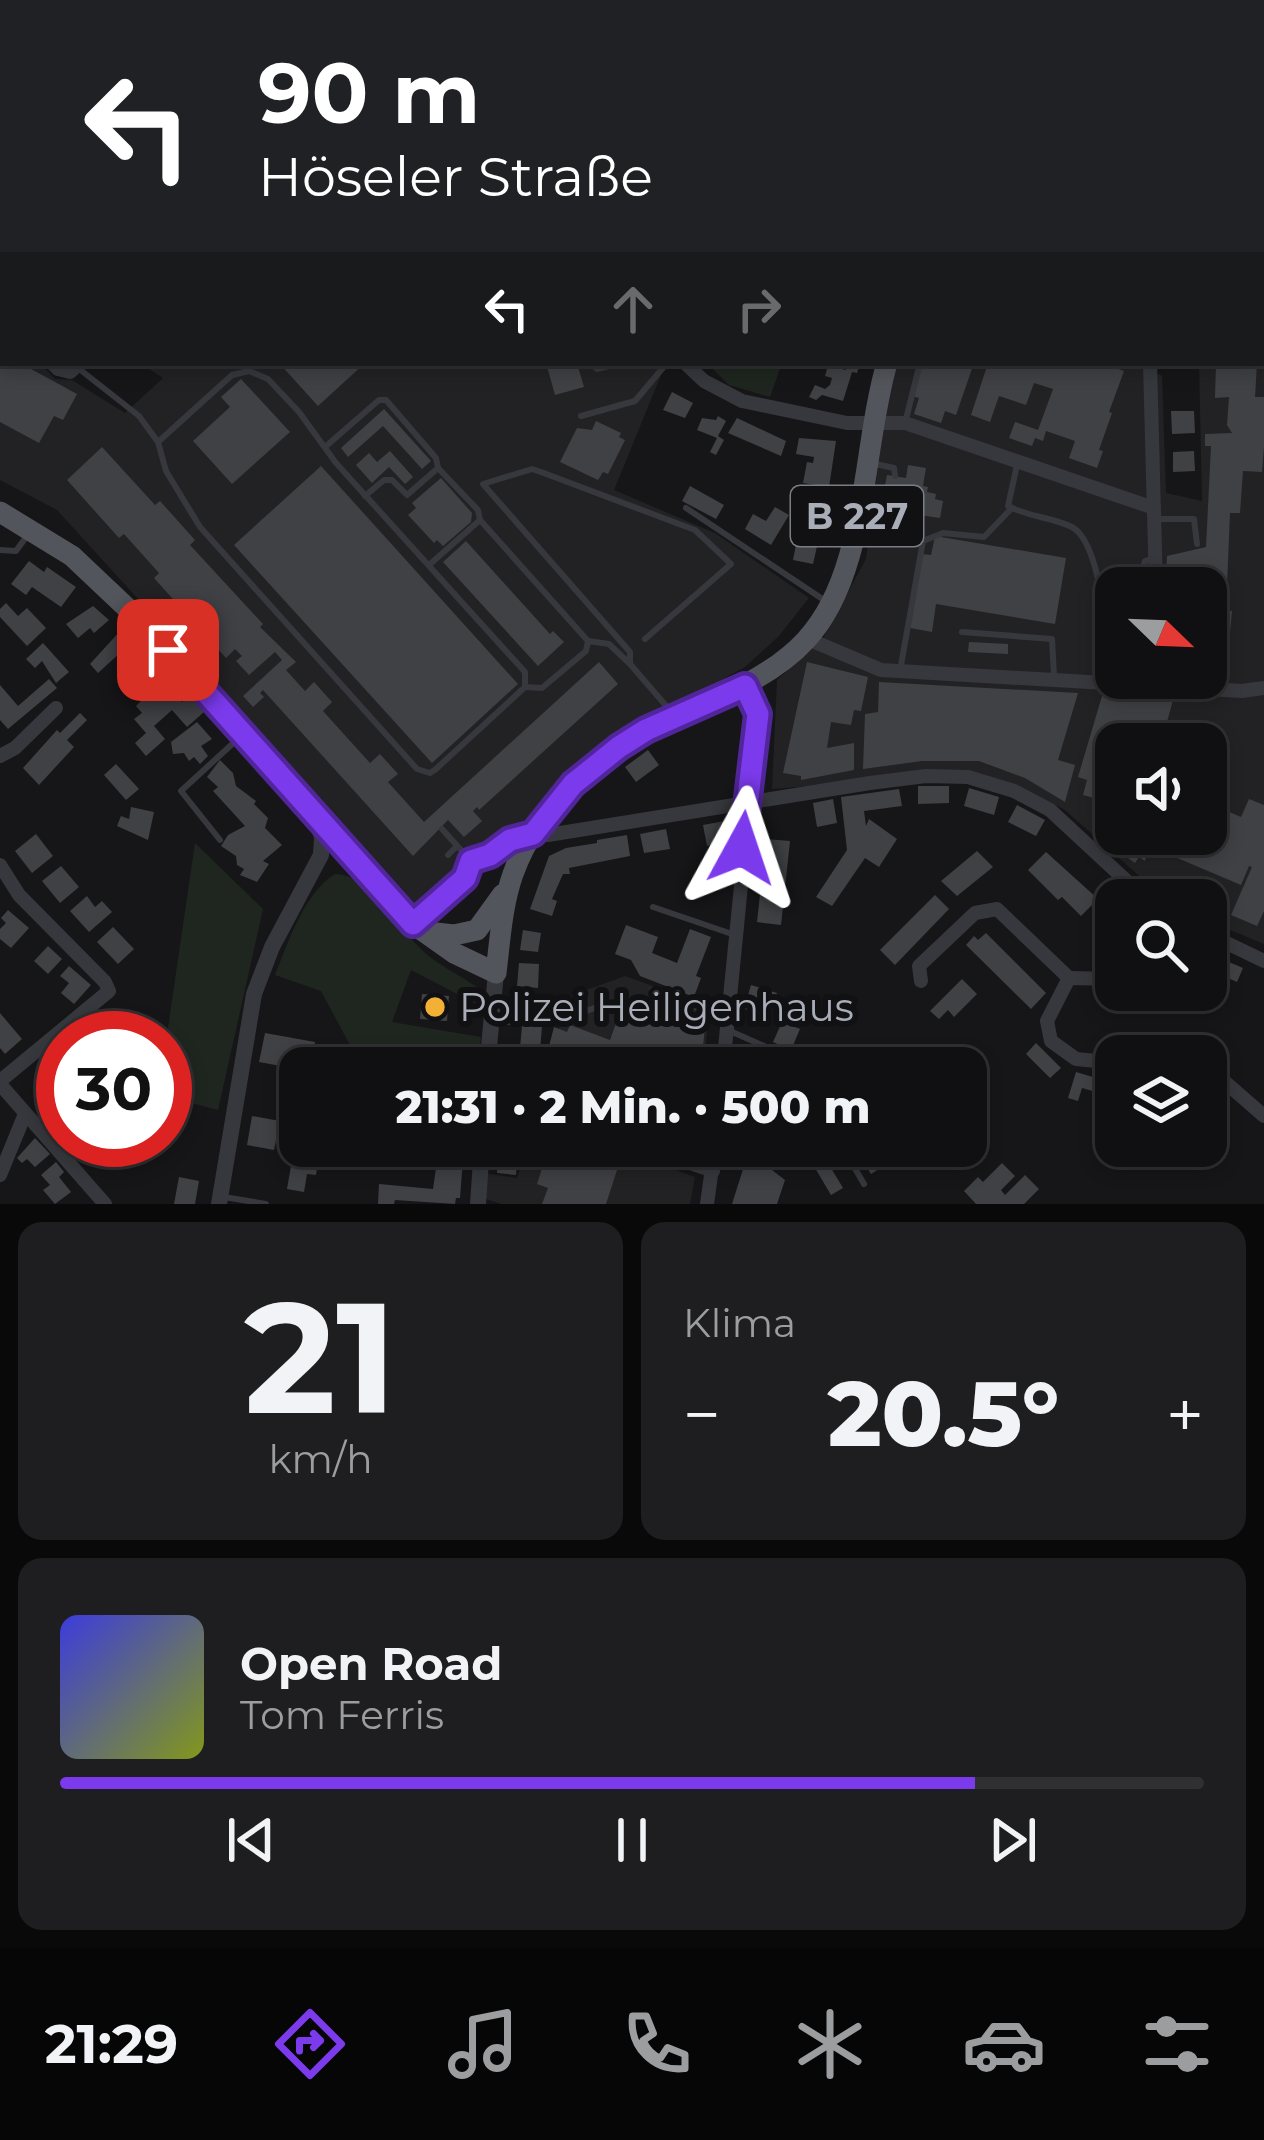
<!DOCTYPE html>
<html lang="de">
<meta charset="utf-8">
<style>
:root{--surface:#101012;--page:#1e1e20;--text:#f1f3f6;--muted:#9c9d9f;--line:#303032;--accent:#7c3aed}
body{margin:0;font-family:Montserrat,sans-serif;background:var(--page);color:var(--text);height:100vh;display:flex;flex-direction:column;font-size:45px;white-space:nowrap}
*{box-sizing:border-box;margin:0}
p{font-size:39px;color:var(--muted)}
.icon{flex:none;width:66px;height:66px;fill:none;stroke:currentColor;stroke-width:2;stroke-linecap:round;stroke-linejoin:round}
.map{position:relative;height:1204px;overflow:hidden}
.drawer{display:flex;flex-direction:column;gap:18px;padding:18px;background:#09090a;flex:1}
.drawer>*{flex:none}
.top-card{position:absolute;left:0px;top:0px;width:1266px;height:366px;box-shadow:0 6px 18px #0003,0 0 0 3px var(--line);background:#202124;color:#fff;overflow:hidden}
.needle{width:78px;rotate:113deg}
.tools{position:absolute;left:1095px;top:567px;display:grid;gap:24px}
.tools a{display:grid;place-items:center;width:132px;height:132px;border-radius:24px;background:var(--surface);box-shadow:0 6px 18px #0003,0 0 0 3px var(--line);font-size:60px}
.speed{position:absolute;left:36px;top:1011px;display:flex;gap:24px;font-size:60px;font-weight:700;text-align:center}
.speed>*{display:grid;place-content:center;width:156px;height:156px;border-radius:50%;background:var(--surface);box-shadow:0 6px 18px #0003,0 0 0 3px var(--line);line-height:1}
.speed .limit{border:18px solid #d22;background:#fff;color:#111}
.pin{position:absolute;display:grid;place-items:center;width:102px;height:102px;color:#fff;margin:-51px;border-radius:24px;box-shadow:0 6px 18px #0006}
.me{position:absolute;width:132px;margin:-66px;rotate:5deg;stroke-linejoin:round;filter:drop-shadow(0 0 9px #0008)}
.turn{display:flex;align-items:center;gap:42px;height:252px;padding:0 60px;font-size:54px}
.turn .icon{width:156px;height:156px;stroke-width:2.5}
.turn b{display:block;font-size:84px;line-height:102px}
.lanes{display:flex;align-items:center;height:114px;padding:0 60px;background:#0003;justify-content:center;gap:60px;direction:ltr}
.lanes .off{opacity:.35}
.big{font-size:90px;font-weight:800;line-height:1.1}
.drawer .widget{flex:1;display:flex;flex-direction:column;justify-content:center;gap:18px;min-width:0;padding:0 42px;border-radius:24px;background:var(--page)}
.drawer .dial{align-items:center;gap:0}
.dial b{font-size:156px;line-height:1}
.song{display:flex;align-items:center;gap:36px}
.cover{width:144px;height:144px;border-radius:18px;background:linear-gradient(135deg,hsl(240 70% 55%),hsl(70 70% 35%))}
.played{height:12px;border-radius:6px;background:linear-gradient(90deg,var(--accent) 80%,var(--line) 80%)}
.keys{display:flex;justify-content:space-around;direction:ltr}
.heat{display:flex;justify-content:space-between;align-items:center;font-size:66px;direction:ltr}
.drawer .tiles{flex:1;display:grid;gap:18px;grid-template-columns:1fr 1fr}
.widget:last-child{grid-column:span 2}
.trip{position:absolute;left:279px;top:1047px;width:708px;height:120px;border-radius:24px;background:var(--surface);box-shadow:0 6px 18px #0003,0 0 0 3px var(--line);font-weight:800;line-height:120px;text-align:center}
.menu{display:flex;height:192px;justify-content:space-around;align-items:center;background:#060607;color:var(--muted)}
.menu .icon{width:84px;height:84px}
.menu .current{color:var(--accent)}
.menu b{font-size:54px;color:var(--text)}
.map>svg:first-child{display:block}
.built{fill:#222225;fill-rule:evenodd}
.green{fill:#1e261f}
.building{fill:#404145}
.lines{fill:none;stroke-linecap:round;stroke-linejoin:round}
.service{stroke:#37383d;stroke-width:6}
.minor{stroke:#37383d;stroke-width:14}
.tertiary{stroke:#37383d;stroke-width:16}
.primary{stroke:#53555c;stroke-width:21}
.route-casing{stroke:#51269a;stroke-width:30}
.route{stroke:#7c3aed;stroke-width:21}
.poi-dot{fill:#f2b134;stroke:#111113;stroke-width:4.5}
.labels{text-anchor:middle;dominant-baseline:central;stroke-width:12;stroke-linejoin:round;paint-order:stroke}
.shield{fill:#111113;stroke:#7b7e86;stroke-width:3}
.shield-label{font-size:36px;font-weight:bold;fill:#a8adb8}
.poi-label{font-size:39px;fill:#a8adb8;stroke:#111113;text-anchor:start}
</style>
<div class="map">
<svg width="1264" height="1204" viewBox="0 0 1264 1204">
<rect width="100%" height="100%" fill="#161618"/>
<g class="built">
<path d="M1264 96V944L1206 920V900L1165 899 1065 810 1018 787 973 773 772 789 777 680 822 640 866 559 886 407 897 363H1141L1162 376 1166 493 1202 501 1199 363H1263ZM1116 588H1206V678H1116ZM1116 744H1206V834H1116Z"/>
<path d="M0 308 3 363H40L55 379 72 380 125 413 163 378 140 363H666L614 490 715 533 809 598 778 637 745 667 596 749 549 793 513 844 477 868 471 882 434 924 57 510 0 480Z"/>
<path d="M625 976 709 1006 704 1068H554L562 999Z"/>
<path d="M528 1146H610L695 1177 690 1204H501L486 1199 484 1173 517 1178Z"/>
</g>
<g class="green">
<path d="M707 363H782L770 397 729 385Z"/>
<path d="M195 843 263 909 218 1110 165 1096V1048Z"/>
<path d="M335 874C369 874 395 924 418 946 438 967 459 973 479 989L482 1007 411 970 392 1022 481 1037 478 1068H402L358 1060 321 991 275 975C288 943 304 893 335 874Z"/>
</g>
<g class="building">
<path d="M0 363H20L77 394 63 420 54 416 39 443 0 422Z"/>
<path d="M279 363H365L318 406Z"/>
<path d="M546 363H577L584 387 555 395Z"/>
<path d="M848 363H860L857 373 852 372 843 401 822 395 816 400 809 397 815 385 825 389 830 385 832 378 825 376 828 366 846 370Z"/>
<path d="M923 363H974L956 415 945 411 941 423 914 414 919 398 912 396Z"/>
<path d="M988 363H1103L1124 371 1109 412 1112 413 1099 450 1103 451 1097 468 1069 458 1075 441 1046 431 1043 441 1035 438 1032 446 1009 438 1015 422 1038 430 1053 389 1034 383 1026 405 999 396 990 422 971 415Z"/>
<path d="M1216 363H1257L1255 397H1264V447L1262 472 1243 471 1240 513H1230L1226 610 1232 611 1226 677 1214 675 1213 683 1194 682V678H1206V659L1215 660 1217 631H1206V588H1165L1167 556 1206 547 1211 446H1205V434L1232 433 1227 425 1229 397 1215 398Z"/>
<path d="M241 379 290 432 232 484 193 441 230 407 221 397Z"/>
<path d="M672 392 693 403 685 418 663 410Z"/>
<path d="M384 409 431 461 422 469 383 426 348 457 341 448Z"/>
<path d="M1171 411H1194L1195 433 1172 434Z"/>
<path d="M718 416 726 421 718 436 724 440 716 455 710 452 717 438 697 430 702 418 716 420Z"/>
<path d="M737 418 786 441 781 456 728 433Z"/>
<path d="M596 421 621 433 619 437 625 440 608 474 603 472 598 480 560 462 577 428 592 430Z"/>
<path d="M799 438 836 441 829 487 803 483 807 462 813 463 814 457 796 454Z"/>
<path d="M102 447 155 505 160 501 195 540 190 545 263 624 260 627 296 662 286 670 305 691 314 682 332 702 323 711 370 763 380 754 398 774 388 782 424 822 599 662 618 684 479 810 477 807 473 811 482 821 464 837 448 820 413 856 263 690 260 693 264 697 253 707 243 696 282 660 275 652 249 675 236 661 242 656 235 649 226 658 154 578 159 573 124 534 119 538 67 480Z"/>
<path d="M390 451 413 477 405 484 389 467 372 483 356 465 369 453 377 462Z"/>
<path d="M1194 451 1195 471 1173 472V452Z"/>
<path d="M908 465 926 468 923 486 928 487 927 492 936 494 935 499 943 501 940 518 919 515 921 504 882 501 887 475 906 478Z"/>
<path d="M321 466 518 684 432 763 234 545Z"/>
<path d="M441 478 472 513 471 522 443 546 437 540 434 543 408 515 416 508 412 503Z"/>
<path d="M690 486 724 505 716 519 682 501Z"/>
<path d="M775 507 789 515 771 545 745 529 753 514 766 521Z"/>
<path d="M799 529 820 533 813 564 793 560Z"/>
<path d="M935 536 1066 558 1055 624 936 604 932 632 910 628 922 554 931 555Z"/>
<path d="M466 541 550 634 553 631 564 642 538 666 443 562Z"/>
<path d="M29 561 44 572 47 567 76 587 61 607 32 587 26 595 11 584Z"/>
<path d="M6 603 18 616 27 608 46 628 27 646 0 617V609Z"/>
<path d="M93 606 109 620 94 633 90 628 78 638 66 624Z"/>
<path d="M121 630 132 642 98 673 90 664Z"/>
<path d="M969 642 1008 644V654L968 652Z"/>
<path d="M43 643 69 672 56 683 42 661 35 668 26 659Z"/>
<path d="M143 656 156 670 133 691 119 678Z"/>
<path d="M807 662 868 677 861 711 854 710 851 725 831 722 827 748 854 743V770L801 780V776L783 773Z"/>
<path d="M49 679 57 688 8 729 0 720V685L18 706Z"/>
<path d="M162 680 182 702 189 696 204 712 187 727 172 710 154 726 165 739 146 756 135 743 146 733 134 719 142 713 136 706Z"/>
<path d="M879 682 1078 693 1058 760 1075 765 1065 802 1025 778 979 761H922L863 769 865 714 878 712Z"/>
<path d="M1102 696 1173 700 1161 744H1116V804L1083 795 1087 780 1078 777Z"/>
<path d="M80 713 87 720 67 740 74 747 39 785 23 768 57 730 60 733Z"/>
<path d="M197 722 212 739 201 746 208 756 200 764 194 757 189 761 184 753 173 754 171 742Z"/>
<path d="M648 750 659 765 636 782 625 767Z"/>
<path d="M220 760 233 773 236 786 256 801 254 804 268 818 265 828 282 845 263 861 269 864 257 882 240 875 244 869 237 865 236 856 221 846 228 835 245 826 213 791 218 787 207 777Z"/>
<path d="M116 764 139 789 126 800 104 775Z"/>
<path d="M918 786H949V803L918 804Z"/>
<path d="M969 788 999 797 994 815 964 806Z"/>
<path d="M899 789 902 806 864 811 866 826 869 819 897 839 879 867 865 858 832 906 816 897 847 850 841 797Z"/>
<path d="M833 799 837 823 817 827 813 803Z"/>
<path d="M1249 799 1264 805V911L1257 926 1231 915 1252 867 1249 866 1241 885 1149 846 1145 861 1139 857 1135 863 1121 853 1126 846 1118 842 1120 834H1206V802L1241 817Z"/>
<path d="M1017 805 1045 820 1036 836 1008 822Z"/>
<path d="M131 807 154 812 148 840 117 826 121 816 129 819Z"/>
<path d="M725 821 729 824 732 842 707 846 703 825Z"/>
<path d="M666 829 670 849 644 853 640 834Z"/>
<path d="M36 834 53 856 32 873 15 851Z"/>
<path d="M627 835 630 856 569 868 570 874H563L552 899 557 901 552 916 530 909 549 856 566 848 597 843V840Z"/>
<path d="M766 839 790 841 781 925 757 922Z"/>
<path d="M977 851 993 867 957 896 941 881Z"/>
<path d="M1046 852 1098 899 1081 916 1062 897 1058 900 1028 870Z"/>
<path d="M61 866 79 887 60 903 42 881Z"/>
<path d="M935 895 949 909 895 965 880 950Z"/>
<path d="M87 896 95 907 102 901 112 912 89 932 70 911Z"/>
<path d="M8 910 29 928 11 948 0 939V929L6 923 1 918Z"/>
<path d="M626 925 658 937 652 953 677 963 690 929 711 937 696 976 701 978 694 997 640 976 631 960 615 954Z"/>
<path d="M113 927 134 949 118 964 97 942Z"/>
<path d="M523 930 541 933 538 952 520 950Z"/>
<path d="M986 933 1046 993 1031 1009 966 945 974 936 978 940Z"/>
<path d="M48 946 62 959 48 974 34 961Z"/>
<path d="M1222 959 1243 968 1237 982 1216 973Z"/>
<path d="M519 963 539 964 538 988 517 986Z"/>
<path d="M69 966 91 985 74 1004 61 993 69 983 60 976Z"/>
<path d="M962 979 977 994 954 1017 948 1010 939 1019 930 1011Z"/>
<path d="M751 985 777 993 770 1016 744 1009Z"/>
<path d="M422 994 449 996 447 1021 420 1019Z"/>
<path d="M517 996 537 998 535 1017 515 1016Z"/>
<path d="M626 996 705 1026 701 1068H573L547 1054 554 1027 567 1032 570 1025 610 1040Z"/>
<path d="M0 1013 22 1039 5 1054 0 1048Z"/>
<path d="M97 1013 111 1029 100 1038H87L79 1029Z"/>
<path d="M782 1022 800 1029 791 1050 773 1042Z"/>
<path d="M522 1026 542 1027 540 1050 520 1048Z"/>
<path d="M265 1033 315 1042 313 1053 323 1054V1068H300V1134L291 1132 295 1107H290L297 1069 259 1062Z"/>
<path d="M1196 1036 1223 1042 1219 1059 1192 1053Z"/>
<path d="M1036 1043 1061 1068 1050 1078 1026 1054Z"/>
<path d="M1076 1072 1110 1082 1102 1108 1092 1105 1096 1092 1082 1088 1078 1101 1068 1098Z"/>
<path d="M252 1116 280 1121 274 1150 247 1145Z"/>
<path d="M35 1138 50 1154 35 1167 27 1159 22 1163 17 1158Z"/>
<path d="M431 1146H464L460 1198H456L455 1204 395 1200 394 1204H378L379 1184 433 1189 438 1154 430 1153Z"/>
<path d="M499 1146H518L516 1175 497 1173Z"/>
<path d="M568 1146H591L612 1153 609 1164 618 1167 606 1204H542L548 1188 537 1184 546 1156 563 1161Z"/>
<path d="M791 1146H819L821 1150 833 1146 839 1157 828 1163 843 1188 831 1195 805 1151Z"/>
<path d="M867 1146H881L891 1161 871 1174 857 1152Z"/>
<path d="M303 1152 319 1154 316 1175 307 1174 304 1192 287 1189 291 1166 300 1167Z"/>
<path d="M56 1162 64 1172 59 1177 71 1192 55 1204 43 1190 50 1185 41 1175Z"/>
<path d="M745 1163H763L785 1180 777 1204H732Z"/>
<path d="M1002 1163 1015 1176 1001 1190 1005 1195 1025 1175 1039 1189 1024 1204H976L964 1191 978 1177 983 1182Z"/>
<path d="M179 1177 199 1181 195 1204H174Z"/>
</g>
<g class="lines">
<g class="service">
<path d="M1263 176H1264"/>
<path d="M0 221H3"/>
<path d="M591 363 597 369 621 363"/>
<path d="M78 368 139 416 158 442 166 471 200 527 417 769 430 773 436 769 525 687V672L336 463 299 412 268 379 249 371 232 375 158 442"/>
<path d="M581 416 635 401 667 363"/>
<path d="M905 423 920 363"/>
<path d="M325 447 379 400H386L436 458 438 468 478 510 480 520 588 641 609 644 630 664"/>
<path d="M871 463 894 468 895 476"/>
<path d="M1017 465 1008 506C1028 517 1052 517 1072 527 1103 544 1108 650 1110 683"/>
<path d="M365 496 384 480H392L407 495 438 468"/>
<path d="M686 508 827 602"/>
<path d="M868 511 886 513 890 503"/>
<path d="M1157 519H1194L1197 544"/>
<path d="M0 550 16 551 29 533"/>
<path d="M429 565 480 520"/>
<path d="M1136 588 1145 561 1154 558"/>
<path d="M1104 612 1116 609"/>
<path d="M962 632 1052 639 1054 676"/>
<path d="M645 639 731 564 695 530 541 472 532 469 483 484 630 652V664L674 715"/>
<path d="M900 671 923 541 943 533 984 537 1011 509"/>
<path d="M525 687 542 688 586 651 588 641"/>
<path d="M442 829 471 861"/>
<path d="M220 840 181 791 241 736"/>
<path d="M448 855 457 846"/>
<path d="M472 861C492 855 504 841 524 835"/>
<path d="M653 907 735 935"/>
<path d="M418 920 465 877 471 861"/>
<path d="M652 990 696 1007 725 1008"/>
<path d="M495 1022H552L604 1005"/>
<path d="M730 1031 780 1053 794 1068"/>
<path d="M842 1146 864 1184"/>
<path d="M224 1197 266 1204"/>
</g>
<g class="minor">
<path d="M194 3 196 0"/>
<path d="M1192 3 1193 0"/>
<path d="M0 176 3 174"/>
<path d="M0 299 3 300"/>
<path d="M52 363 58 369 70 372 80 363"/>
<path d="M685 363 704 381 742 401 847 423H905L1154 508"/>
<path d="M1150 363 1156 588"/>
<path d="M808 639 881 670 1242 691 1264 688"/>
<path d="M0 756 15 748 56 708"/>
<path d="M533 834 548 835 870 783 926 776 968 777 1014 791 1050 810 1147 900"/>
<path d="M0 865 19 895 105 982 109 991 0 1081"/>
<path d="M1206 933 1264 961"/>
<path d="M1116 979 1069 978 1047 1021 1051 1041 1076 1059 1116 1063"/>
<path d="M921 981 919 966 975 913 997 909 1069 978"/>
<path d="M723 1068 758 714 745 685"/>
<path d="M1206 1072 1217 1075 1264 1116"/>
<path d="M0 1084 105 1204"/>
<path d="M641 1146 713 1171"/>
<path d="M0 1175 25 1114"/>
<path d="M707 1204 715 1146"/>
</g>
<g class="tertiary">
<path d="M487 1068 496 973"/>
<path d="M219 1204 254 994 272 947 321 855 322 837 315 817"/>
<path d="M478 1204 482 1146"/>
</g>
<g class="primary">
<path d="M989 3 990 0"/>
<path d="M0 512 72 556 145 625 413 924 454 953 496 973C500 940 502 905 513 874 539 801 604 749 672 718 719 696 770 679 806 640 868 573 862 448 887 363"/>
<path d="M427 932 454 935 477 930 503 894"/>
</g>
</g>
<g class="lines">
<g class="route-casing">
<path id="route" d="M168 650 413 924 465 878 471 861 490 855 510 840 533 834 573 784 619 747 646 730 745 686 758 714 742 848"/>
</g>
<use href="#route" class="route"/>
</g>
<circle class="poi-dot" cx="435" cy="1007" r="12"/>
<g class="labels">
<rect class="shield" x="791" y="486" width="132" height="60" rx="9"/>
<g class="shield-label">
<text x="857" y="516">B 227</text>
</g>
<g class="poi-label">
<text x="459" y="1007">Polizei Heiligenhaus</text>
</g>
</g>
</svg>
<div class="tools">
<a><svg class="needle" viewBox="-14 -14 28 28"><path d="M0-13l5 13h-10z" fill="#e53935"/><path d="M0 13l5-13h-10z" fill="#9c9d9f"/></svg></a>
<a><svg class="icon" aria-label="sound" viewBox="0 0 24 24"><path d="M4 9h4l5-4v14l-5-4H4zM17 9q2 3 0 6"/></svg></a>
<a><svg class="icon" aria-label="search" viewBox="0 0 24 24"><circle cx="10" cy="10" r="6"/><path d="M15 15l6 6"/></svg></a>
<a><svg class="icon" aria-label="layers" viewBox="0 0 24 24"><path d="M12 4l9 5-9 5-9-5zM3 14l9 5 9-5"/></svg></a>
</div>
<div class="speed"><div class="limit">30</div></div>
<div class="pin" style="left:168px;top:650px;background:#d93025"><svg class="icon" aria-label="arrive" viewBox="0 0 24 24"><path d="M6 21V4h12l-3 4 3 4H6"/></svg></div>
<svg class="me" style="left:742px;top:848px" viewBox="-20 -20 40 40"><path d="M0-17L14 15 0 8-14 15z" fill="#7c3aed" stroke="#fff" stroke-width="4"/></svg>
<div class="trip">21:31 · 2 Min. · 500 m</div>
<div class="top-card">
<div class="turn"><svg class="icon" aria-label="left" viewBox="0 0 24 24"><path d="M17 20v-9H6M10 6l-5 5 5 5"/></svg><div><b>90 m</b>Höseler Straße</div></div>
<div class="lanes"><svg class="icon" aria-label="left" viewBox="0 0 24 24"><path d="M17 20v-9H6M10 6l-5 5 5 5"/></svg><svg class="icon off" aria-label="ahead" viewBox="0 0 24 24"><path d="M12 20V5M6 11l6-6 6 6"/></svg><svg class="icon off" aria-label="right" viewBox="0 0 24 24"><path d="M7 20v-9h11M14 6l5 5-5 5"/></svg></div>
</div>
</div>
<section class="drawer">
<div class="tiles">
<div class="widget dial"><b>21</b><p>km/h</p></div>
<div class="widget"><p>Klima</p>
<div class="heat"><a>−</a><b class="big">20.5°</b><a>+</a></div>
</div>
<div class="widget">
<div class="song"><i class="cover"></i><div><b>Open Road</b><p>Tom Ferris</p></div></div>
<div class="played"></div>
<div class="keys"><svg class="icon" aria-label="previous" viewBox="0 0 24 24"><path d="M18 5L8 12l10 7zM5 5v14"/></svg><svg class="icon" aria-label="pause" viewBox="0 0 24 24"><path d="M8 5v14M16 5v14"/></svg><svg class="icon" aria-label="next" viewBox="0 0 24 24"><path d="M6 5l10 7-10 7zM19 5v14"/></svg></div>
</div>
</div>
</section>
<nav class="menu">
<b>21:29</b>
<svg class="icon current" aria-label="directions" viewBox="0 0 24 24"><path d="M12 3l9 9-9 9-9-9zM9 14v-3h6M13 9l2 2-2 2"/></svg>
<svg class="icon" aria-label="music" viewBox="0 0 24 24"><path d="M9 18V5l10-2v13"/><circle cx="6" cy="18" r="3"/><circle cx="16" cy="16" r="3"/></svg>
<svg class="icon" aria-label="phone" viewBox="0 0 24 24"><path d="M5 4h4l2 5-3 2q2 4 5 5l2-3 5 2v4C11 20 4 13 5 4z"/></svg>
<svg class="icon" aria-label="climate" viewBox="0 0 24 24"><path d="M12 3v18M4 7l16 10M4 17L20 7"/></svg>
<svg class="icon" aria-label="car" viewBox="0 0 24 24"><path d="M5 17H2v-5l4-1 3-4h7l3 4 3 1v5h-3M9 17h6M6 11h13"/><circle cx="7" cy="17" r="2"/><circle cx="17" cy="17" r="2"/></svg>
<svg class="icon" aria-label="filters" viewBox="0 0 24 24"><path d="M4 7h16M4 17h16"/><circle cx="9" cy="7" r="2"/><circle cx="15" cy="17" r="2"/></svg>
</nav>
